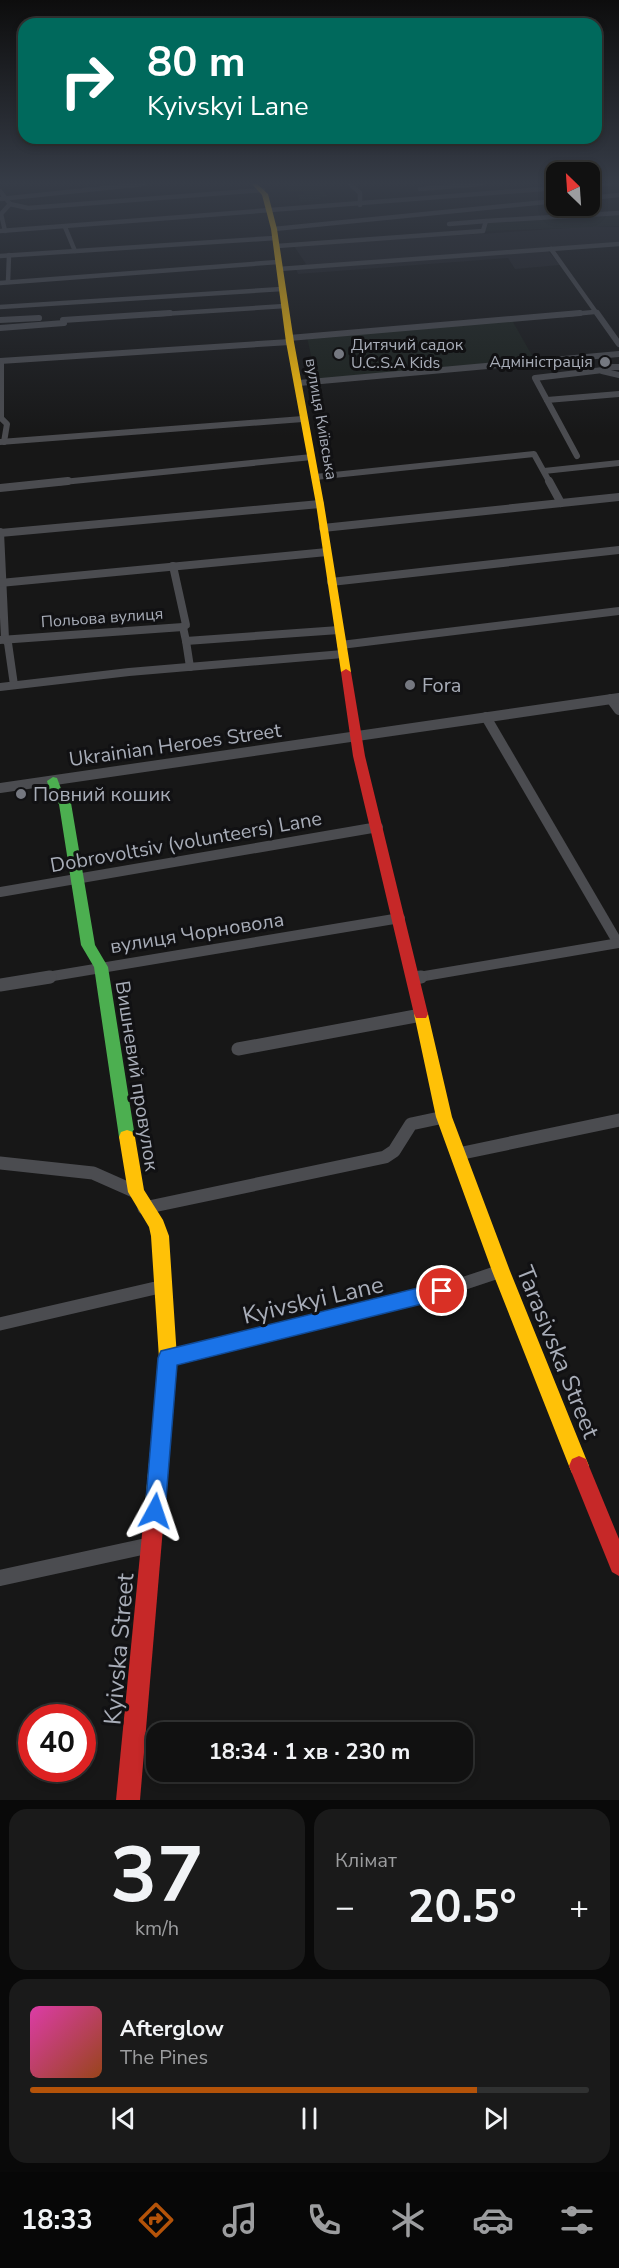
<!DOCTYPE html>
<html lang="uk">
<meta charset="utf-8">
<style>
:root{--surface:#111;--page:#1a1a1a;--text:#f1f3f6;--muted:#9c9d9f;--line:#303131;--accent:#b45309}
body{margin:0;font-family:"Nunito Sans",sans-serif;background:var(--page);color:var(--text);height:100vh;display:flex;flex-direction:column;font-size:22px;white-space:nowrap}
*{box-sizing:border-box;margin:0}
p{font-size:20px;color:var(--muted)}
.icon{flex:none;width:33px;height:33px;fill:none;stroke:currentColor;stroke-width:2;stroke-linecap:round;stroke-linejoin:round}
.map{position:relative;height:1800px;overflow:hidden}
.sheet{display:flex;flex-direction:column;gap:9px;padding:9px;background:#090909;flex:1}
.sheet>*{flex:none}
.banner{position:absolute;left:18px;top:18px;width:584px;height:126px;border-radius:18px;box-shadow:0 3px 9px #0003,0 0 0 2px var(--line);background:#00695c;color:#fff;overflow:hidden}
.needle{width:39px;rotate:335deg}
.controls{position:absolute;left:546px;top:162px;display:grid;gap:12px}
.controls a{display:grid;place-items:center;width:54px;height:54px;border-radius:12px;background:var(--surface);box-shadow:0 3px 9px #0003,0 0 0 2px var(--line);font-size:30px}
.speed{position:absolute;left:18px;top:1704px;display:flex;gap:12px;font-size:30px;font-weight:700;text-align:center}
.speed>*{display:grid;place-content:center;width:78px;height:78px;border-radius:50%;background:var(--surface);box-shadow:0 3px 9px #0003,0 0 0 2px var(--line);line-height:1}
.speed .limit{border:9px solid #d22;background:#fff;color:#111}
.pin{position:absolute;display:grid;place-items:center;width:51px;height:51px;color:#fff;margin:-26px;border:3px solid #fff;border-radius:50%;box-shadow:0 2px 6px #0007}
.me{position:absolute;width:66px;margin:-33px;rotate:5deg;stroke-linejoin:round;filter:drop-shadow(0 0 4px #0008)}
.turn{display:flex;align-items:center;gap:21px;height:126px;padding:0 30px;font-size:27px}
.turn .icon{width:78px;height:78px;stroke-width:2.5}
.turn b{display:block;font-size:42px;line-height:51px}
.big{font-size:45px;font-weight:700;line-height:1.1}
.sheet .widget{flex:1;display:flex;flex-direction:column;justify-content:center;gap:9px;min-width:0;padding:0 21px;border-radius:18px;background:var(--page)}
.sheet .dial{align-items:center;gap:0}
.dial b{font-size:78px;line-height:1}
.song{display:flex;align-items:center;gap:18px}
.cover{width:72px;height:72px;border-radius:9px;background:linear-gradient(135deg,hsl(320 70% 55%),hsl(20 70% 35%))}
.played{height:6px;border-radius:3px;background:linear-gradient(90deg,var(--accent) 80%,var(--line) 80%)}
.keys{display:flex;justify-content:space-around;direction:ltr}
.heat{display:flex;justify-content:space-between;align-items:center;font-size:33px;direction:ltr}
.sheet .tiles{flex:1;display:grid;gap:9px;grid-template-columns:1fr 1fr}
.widget:last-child{grid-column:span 2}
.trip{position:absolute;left:146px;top:1722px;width:327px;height:60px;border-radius:18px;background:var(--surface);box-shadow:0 3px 9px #0003,0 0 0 2px var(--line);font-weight:700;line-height:60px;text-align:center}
.tab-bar{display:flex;height:96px;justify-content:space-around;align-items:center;background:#070707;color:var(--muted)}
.tab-bar .icon{width:42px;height:42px}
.tab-bar .on{color:var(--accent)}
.tab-bar b{font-size:27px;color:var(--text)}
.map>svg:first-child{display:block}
.built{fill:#212124}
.green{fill:#1b211c}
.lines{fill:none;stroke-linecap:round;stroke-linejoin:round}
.street-far5{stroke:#4b4c50;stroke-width:4.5}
.street-far4{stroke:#4b4c50;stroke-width:6}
.street-far3{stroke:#4b4c50;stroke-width:8}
.street-far2{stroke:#4b4c50;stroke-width:10}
.street-far1{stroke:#4b4c50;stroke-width:13}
.street{stroke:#4b4c50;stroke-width:16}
.fast{fill:#4caf50;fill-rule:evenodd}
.slow{fill:#ffc107;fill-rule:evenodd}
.jam{fill:#c62828;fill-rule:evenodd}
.route{fill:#1a73e8;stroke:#114b97;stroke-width:1.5}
.poi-dot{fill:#757880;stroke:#111113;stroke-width:2}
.labels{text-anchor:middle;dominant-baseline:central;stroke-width:6;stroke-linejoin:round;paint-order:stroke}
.far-poi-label{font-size:16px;fill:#a8adb8;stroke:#111113;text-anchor:start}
.far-street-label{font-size:16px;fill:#a8adb8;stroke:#111113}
.poi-label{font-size:20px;fill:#a8adb8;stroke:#111113;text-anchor:start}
.street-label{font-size:20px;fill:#a8adb8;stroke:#111113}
.near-street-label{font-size:24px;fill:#a8adb8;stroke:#111113}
</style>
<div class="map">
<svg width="619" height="1800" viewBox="0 0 619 1800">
<rect width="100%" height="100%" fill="#171717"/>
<path class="built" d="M585 227H619V245L548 251 560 265 515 269 508 258 298 274 295 267 306 264 294 246Z"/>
<g class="green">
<path d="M286 184H322L325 187 315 188 323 191 327 196 320 197 321 200 301 202 297 195 304 194 302 191 289 192 285 188 290 187Z"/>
<path d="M619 212V226L485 231 489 222Z"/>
<path d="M512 320 534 359 316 379 307 337Z"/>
</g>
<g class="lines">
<g class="street-far5">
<path d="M350 184 360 193V205"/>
<path d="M590 185 608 184"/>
<path d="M420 189 481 184"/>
<path d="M0 191 10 204 1 214 5 231"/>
<path d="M590 198 619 195"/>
<path d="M0 199 144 184"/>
<path d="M10 204 28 208 263 190"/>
<path d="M449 224 486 221"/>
<path d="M65 227 75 251"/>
<path d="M274 229 556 201"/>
<path d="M0 231 556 188"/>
<path d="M277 246 483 231 486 221 619 213"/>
<path d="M551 249 598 315"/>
<path d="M0 256 275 238"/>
<path d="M279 269 619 244"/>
<path d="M8 282 9 255"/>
<path d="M0 283 278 262"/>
<path d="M0 307 282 289"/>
<path d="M147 315 285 306"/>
<path d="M562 315 594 312"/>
</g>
<g class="street-far4">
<path d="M597 313 619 344"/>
<path d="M0 320 39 318"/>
<path d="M63 320 170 313"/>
<path d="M0 328 64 323"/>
<path d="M289 338 580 313"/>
<path d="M0 361 290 342"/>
<path d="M1 361V418L7 424 4 442"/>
<path d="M619 367H607L602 371 619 375"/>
<path d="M299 383 619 354"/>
<path d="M547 400 619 394"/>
<path d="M0 442 303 419"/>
<path d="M577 456 535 378 603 370"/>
<path d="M544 471 619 463"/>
<path d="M315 477 534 454 550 483"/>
<path d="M53 483 312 457"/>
</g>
<g class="street-far3">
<path d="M549 481 561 503"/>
<path d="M0 488 68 481"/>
<path d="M323 528 619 497"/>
<path d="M0 532 5 639 8 643 14 685"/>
<path d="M0 533 320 504"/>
<path d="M173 566 186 625 183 627"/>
<path d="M331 582 619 550"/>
<path d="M0 583 327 552"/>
<path d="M0 640 183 627 186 641 339 630"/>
<path d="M186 641 190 667"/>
<path d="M341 645 619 611"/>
<path d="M0 687 129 672 343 654"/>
<path d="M611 699 619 698"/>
</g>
<g class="street-far2">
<path d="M611 699 619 710"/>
<path d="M486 717 618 943"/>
<path d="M0 788 619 698"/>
<path d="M0 892 378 827"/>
<path d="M41 978 400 918"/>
<path d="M413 978 619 943"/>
</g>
<g class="street-far1">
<path d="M413 978 421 977"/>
<path d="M0 985 50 977"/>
<path d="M238 1049 421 1015"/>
<path d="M458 1154 619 1120"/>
<path d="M0 1163 93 1173 136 1192"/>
<path d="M144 1208 385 1157 394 1151 411 1124 444 1117"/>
<path d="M0 1324 164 1286"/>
<path d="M253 1338 423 1297 501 1271"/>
</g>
<g class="street">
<path d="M168 1358 260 1336"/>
<path d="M0 1578 151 1545"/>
</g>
<path class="fast" d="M53 777 57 778 63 794 71 803 95 945 108 967 135 1137 133 1142 127 1144 121 1142 119 1137 94 967 81 945 59 804 51 796 47 781Z"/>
<g class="slow">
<path d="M252 184H257L268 194 277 229 294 342 324 504 351 672 346 675 341 672 316 504 286 342 271 229 262 195Z"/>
<path d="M421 1008 426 1010 428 1014 452 1117 510 1271 589 1466 586 1473 579 1476 572 1473 569 1466 492 1271 436 1117 414 1014 416 1010Z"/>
<path d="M127 1130 133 1132 135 1137 144 1190 163 1220 169 1236 177 1358 165 1504 162 1511 155 1514 148 1511 145 1504 159 1358 151 1236 149 1227 128 1192 119 1137 121 1132Z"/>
</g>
<g class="jam">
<path d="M346 669 351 672 365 756 428 1014 426 1018H416L414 1014 353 756 341 672Z"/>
<path d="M579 1456 586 1459 619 1539V1576L612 1572 569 1466 572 1459Z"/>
<path d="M155 1494 162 1497 165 1504 140 1800H116L145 1504 148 1497Z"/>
</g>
</g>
<linearGradient id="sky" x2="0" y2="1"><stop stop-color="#0d0d0d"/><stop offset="0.42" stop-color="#363c47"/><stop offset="1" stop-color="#363c47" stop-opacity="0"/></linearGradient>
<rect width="619" height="436" fill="url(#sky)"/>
<path class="route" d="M442 1282 449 1285 451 1291 449 1297 442 1299 177 1365 165 1511 162 1518 155 1521 148 1518 145 1511 158 1358 161 1351Z"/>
<g class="poi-dot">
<circle cx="339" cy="354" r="6"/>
<circle cx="605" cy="362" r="6"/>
<circle cx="410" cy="685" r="6"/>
<circle cx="21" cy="794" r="6"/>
</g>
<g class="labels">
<g class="far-poi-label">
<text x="351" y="345">Дитячий садок<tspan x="351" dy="18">U.C.S.A Kids</tspan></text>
<text x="593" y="362" text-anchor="end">Адміністрація</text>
</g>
<g class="far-street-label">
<text transform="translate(321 419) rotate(80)">вулиця Київська</text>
<text transform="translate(102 618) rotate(-4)">Польова вулиця</text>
</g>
<g class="poi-label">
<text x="422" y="685">Fora</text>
<text x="33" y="794">Повний кошик</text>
</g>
<g class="street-label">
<text transform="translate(175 745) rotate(-8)">Ukrainian Heroes Street</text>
<text transform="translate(186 842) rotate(-10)">Dobrovoltsiv (volunteers) Lane</text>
<text transform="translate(197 933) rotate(-9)">вулиця Чорновола</text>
<text transform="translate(137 1076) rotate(81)">Вишневий провулок</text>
</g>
<g class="near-street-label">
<text transform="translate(313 1300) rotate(-13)">Kyivskyi Lane</text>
<text transform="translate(558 1352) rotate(68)">Tarasivska Street</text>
<text transform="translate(119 1649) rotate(-85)">Kyivska Street</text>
</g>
</g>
</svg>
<div class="controls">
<a><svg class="needle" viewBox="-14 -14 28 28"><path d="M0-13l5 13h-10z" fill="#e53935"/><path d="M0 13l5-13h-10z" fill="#9c9d9f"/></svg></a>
</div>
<div class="speed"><div class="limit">40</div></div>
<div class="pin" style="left:442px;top:1291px;background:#d93025"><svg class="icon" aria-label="arrive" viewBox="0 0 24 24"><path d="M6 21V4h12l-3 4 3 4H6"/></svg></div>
<svg class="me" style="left:155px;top:1511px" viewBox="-20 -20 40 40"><path d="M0-17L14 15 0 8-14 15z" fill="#1a73e8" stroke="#fff" stroke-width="4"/></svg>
<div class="trip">18:34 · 1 хв · 230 m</div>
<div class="banner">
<div class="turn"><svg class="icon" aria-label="right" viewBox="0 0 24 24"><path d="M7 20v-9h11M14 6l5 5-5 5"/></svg><div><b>80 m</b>Kyivskyi Lane</div></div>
</div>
</div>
<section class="sheet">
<div class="tiles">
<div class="widget dial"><b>37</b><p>km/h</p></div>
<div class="widget"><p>Клімат</p>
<div class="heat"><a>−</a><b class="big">20.5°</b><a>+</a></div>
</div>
<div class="widget">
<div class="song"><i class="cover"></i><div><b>Afterglow</b><p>The Pines</p></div></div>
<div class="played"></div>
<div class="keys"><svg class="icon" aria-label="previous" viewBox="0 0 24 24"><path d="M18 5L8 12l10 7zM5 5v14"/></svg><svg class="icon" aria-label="pause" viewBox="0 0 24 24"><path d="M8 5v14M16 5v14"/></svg><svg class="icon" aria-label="next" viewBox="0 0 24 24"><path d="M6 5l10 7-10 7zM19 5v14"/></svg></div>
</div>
</div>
</section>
<nav class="tab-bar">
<b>18:33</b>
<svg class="icon on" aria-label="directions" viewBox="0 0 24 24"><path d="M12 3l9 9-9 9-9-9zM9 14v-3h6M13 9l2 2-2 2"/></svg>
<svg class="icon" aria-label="music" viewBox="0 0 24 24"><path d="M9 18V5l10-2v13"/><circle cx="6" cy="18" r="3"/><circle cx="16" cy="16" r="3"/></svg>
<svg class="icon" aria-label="phone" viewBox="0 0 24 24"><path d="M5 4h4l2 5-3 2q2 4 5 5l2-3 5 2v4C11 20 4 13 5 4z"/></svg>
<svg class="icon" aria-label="climate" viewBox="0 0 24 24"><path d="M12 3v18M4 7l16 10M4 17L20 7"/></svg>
<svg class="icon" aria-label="car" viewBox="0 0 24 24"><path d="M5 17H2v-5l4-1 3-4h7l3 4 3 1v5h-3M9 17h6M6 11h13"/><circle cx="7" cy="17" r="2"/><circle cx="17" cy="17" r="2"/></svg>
<svg class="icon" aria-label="filters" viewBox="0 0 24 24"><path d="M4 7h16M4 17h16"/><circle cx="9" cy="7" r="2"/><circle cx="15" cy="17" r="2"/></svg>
</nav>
